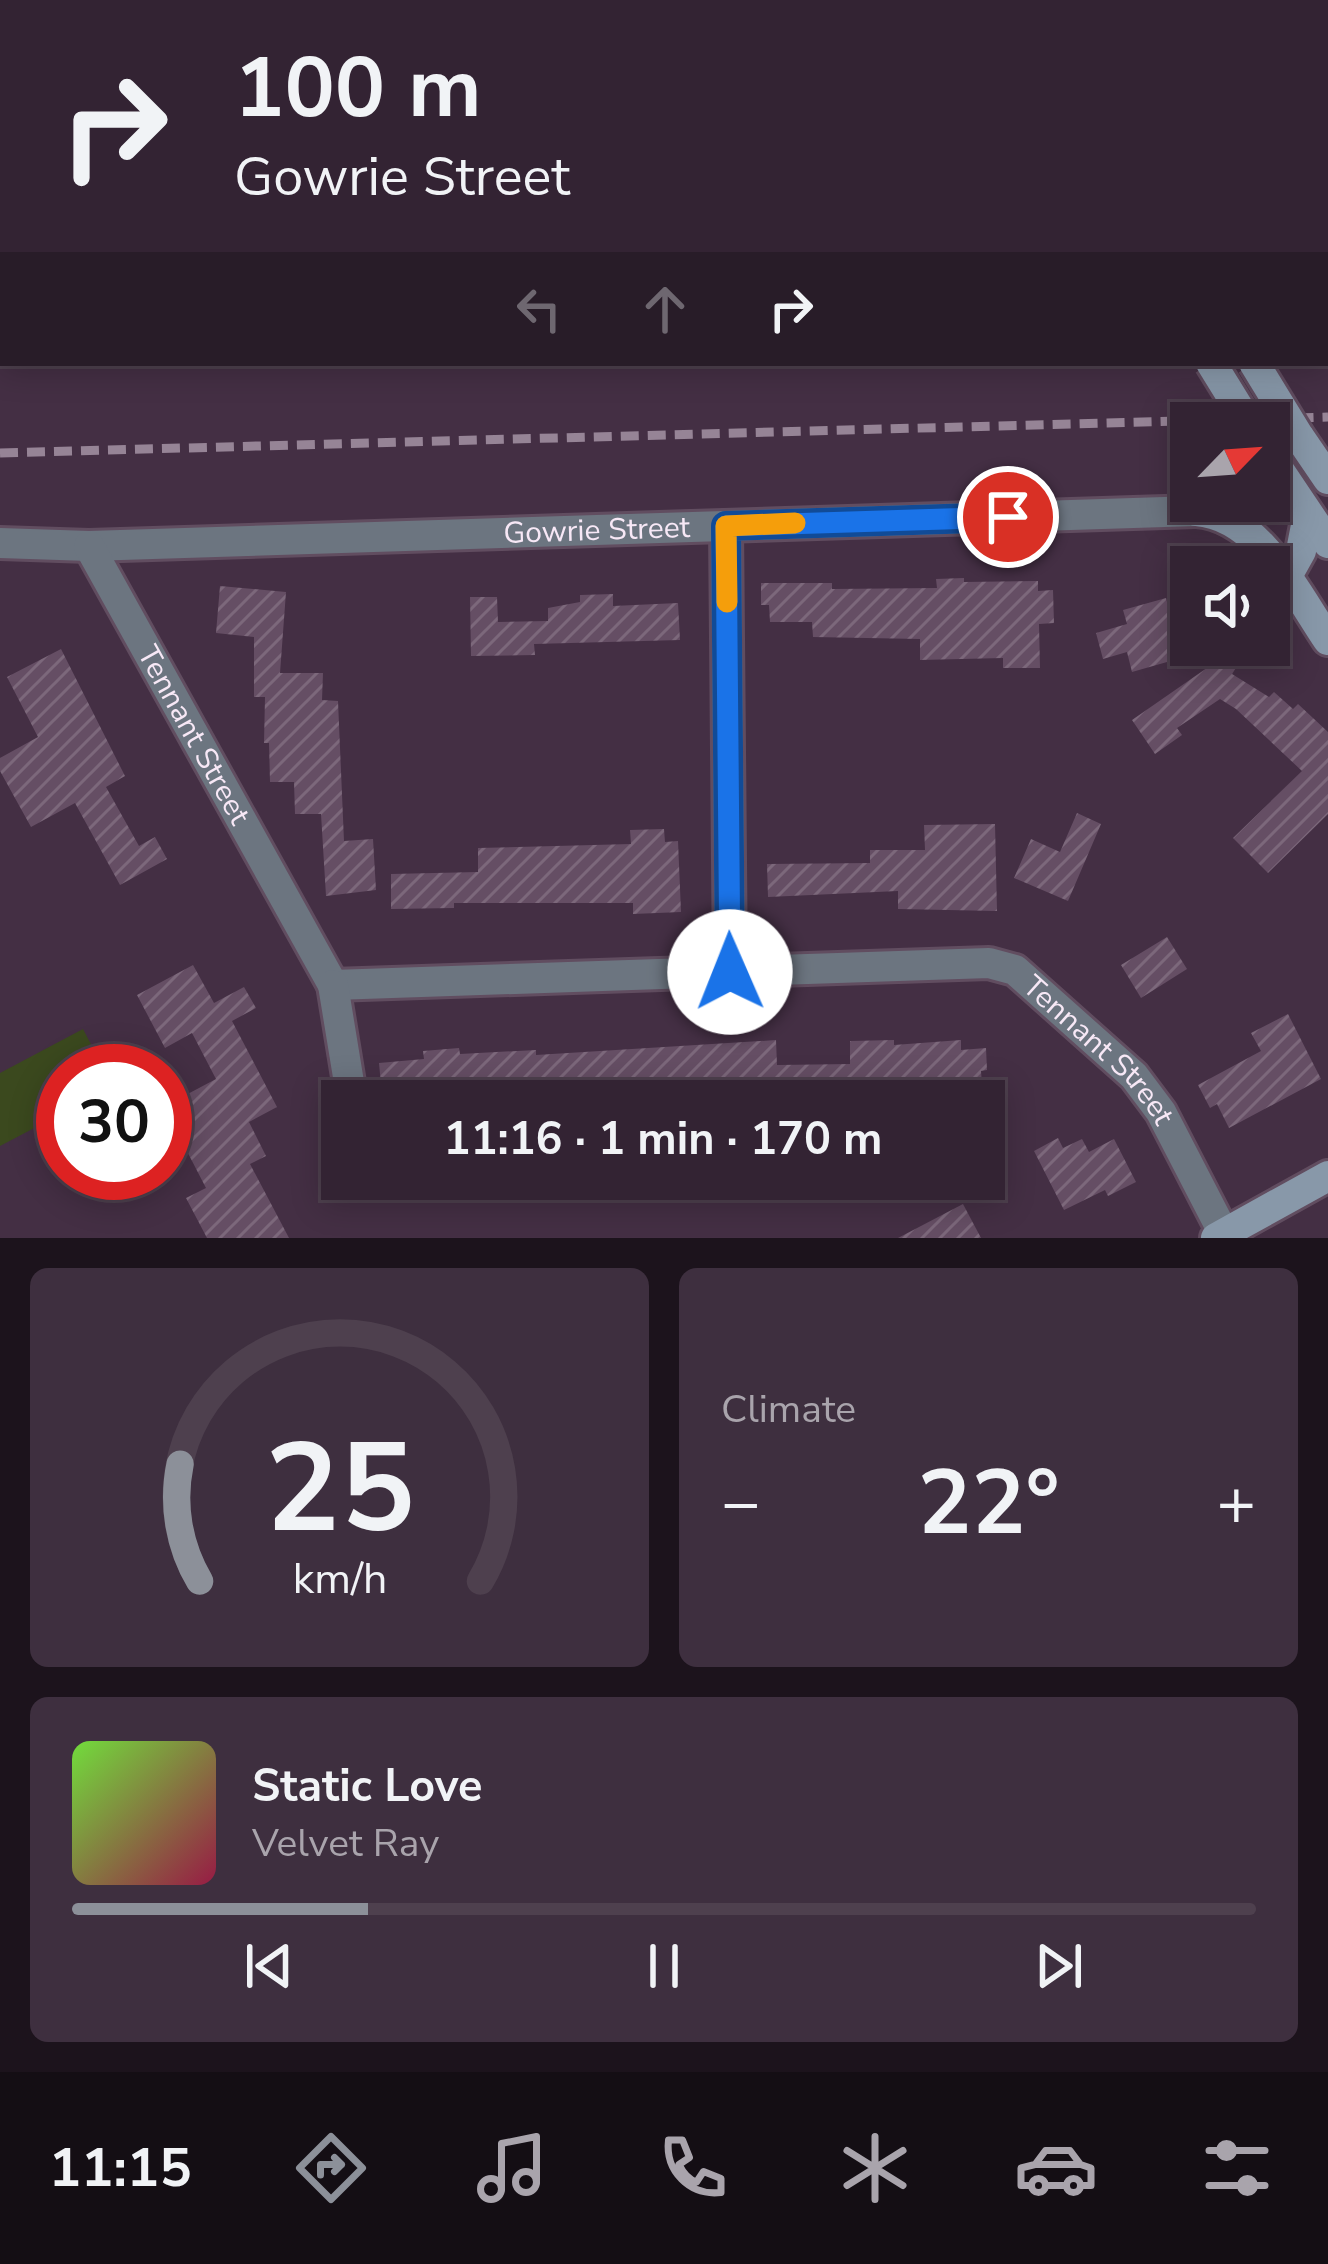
<!DOCTYPE html>
<meta charset="utf-8">
<style>
:root{--surface:#332333;--page:#3e2f3f;--text:#f1f3f6;--muted:#a9a4ac;--line:#4e404e;--accent:#8c9099}
body{margin:0;font-family:"Nunito Sans",sans-serif;background:var(--page);color:var(--text);height:100vh;display:flex;flex-direction:column;font-size:45px;white-space:nowrap}
*{box-sizing:border-box;margin:0}
p{font-size:39px;color:var(--muted)}
.icon{flex:none;width:66px;height:66px;fill:none;stroke:currentColor;stroke-width:2;stroke-linecap:round;stroke-linejoin:round}
.map{position:relative;height:1238px;overflow:hidden}
.sheet{display:flex;flex-direction:column;gap:30px;padding:30px;background:#1c131c;flex:1}
.sheet>*{flex:none}
.top-card{position:absolute;left:0px;top:0px;width:1329px;height:366px;box-shadow:0 6px 30px #0003,0 0 0 3px var(--line);background:#332333;color:var(--text);overflow:hidden}
.needle{width:78px;rotate:65deg}
.tools{position:absolute;left:1170px;top:402px;display:grid;gap:24px}
.tools a{display:grid;place-items:center;width:120px;height:120px;border-radius:0px;background:var(--surface);box-shadow:0 6px 30px #0003,0 0 0 3px var(--line);font-size:60px}
.speed{position:absolute;left:36px;top:1044px;display:flex;gap:24px;font-size:60px;font-weight:700;text-align:center}
.speed>*{display:grid;place-content:center;width:156px;height:156px;border-radius:50%;background:var(--surface);box-shadow:0 6px 30px #0003,0 0 0 3px var(--line);line-height:1}
.speed .limit{border:18px solid #d22;background:#fff;color:#111}
.pin{position:absolute;display:grid;place-items:center;width:102px;height:102px;color:#fff;margin:-51px;border:6px solid #fff;border-radius:50%;box-shadow:0 3px 12px #0007}
.me{position:absolute;width:132px;margin:-66px;rotate:359deg;stroke-linejoin:round;filter:drop-shadow(0 0 9px #0008)}
.turn{display:flex;align-items:center;gap:42px;height:252px;padding:0 36px;font-size:54px}
.turn .icon{width:156px;height:156px;stroke-width:2.5}
.turn b{display:block;font-size:84px;line-height:102px}
.lanes{display:flex;align-items:center;height:114px;padding:0 36px;background:#0003;justify-content:center;gap:60px;direction:ltr}
.lanes .off{opacity:.35}
.big{font-size:90px;font-weight:700;line-height:1.1}
.sheet .widget{flex:1;display:flex;flex-direction:column;justify-content:center;gap:18px;min-width:0;padding:0 42px;border-radius:18px;background:var(--page)}
.sheet .dial{align-items:center;gap:0}
.dial svg{height:312px;overflow:visible;fill:none;stroke:var(--line);stroke-width:7;stroke-linecap:round;text-anchor:middle}
.dial text{fill:var(--text);stroke:none}
.song{display:flex;align-items:center;gap:36px}
.cover{width:144px;height:144px;border-radius:18px;background:linear-gradient(135deg,hsl(100 70% 55%),hsl(340 70% 35%))}
.played{height:12px;border-radius:6px;background:linear-gradient(90deg,var(--accent) 25%,var(--line) 25%)}
.keys{display:flex;justify-content:space-around;direction:ltr}
.heat{display:flex;justify-content:space-between;align-items:center;font-size:66px;direction:ltr}
.sheet .tiles{flex:1;display:grid;gap:30px;grid-template-columns:1fr 1fr}
.widget:last-child{grid-column:span 2}
.trip{position:absolute;left:321px;top:1080px;width:684px;height:120px;border-radius:0px;background:var(--surface);box-shadow:0 6px 30px #0003,0 0 0 3px var(--line);font-weight:700;line-height:120px;text-align:center}
.dock{display:flex;height:192px;justify-content:space-around;align-items:center;background:#140e14;color:var(--muted)}
.dock .icon{width:84px;height:84px}
.dock .active{color:var(--accent)}
.dock b{font-size:54px;color:var(--text)}
.map>svg:first-child{display:block}
.pitch{fill:#3b491e}
.building{fill:url(#building-hatch)}
.lines{fill:none;stroke-linecap:round;stroke-linejoin:round}
.service-casing{stroke:#614d60;stroke-width:22}
.minor-casing{stroke:#614d60;stroke-width:36}
.secondary-casing{stroke:#614d60;stroke-width:36}
.path{stroke:#958395;stroke-width:4.5;stroke-dasharray:9 6;stroke-linecap:butt}
.service{stroke:#6c7580;stroke-width:16}
.minor{stroke:#6c7580;stroke-width:30}
.secondary{stroke:#8898a9;stroke-width:30}
.rail{stroke:#968496;stroke-width:9;stroke-dasharray:18 9;stroke-linecap:butt}
.secondary-bridge-casing{stroke:#614d60;stroke-width:36;stroke-linecap:butt}
.secondary-bridge{stroke:#8898a9;stroke-width:30}
.route-casing{stroke:#114b97;stroke-width:30}
.route{stroke:#1a73e8;stroke-width:21}
.slow{stroke:#f59e0b;stroke-width:21}
.labels{text-anchor:middle;dominant-baseline:central;stroke-width:12;stroke-linejoin:round;paint-order:stroke}
.street-label{font-size:30px;fill:#f7e8f6;stroke:#251b24}
</style>
<div class="map">
<svg width="1328" height="1238" viewBox="0 0 1328 1238">
<defs>
<pattern id="building-hatch" width="6" height="6" patternUnits="userSpaceOnUse" patternTransform="scale(3)"><rect width="6" height="6" fill="#654e64"/><path d="M-1 1l2-2M0 6l6-6M5 7l2-2" fill="none" stroke="#7c687b"/></pattern>
</defs>
<rect width="100%" height="100%" fill="#442f44"/>
<path class="pitch" d="M83 1029 105 1071H63V1113L0 1146V1073Z"/>
<g class="building">
<path d="M964 578V582L1038 581V591L1053 590 1054 623 1039 624 1040 668H1003V658L920 660V639L813 637 812 622H770L769 605H761V583H832V589L937 588 936 579Z"/>
<path d="M220 586 286 592 280 673H323L322 700 338 701 344 841 373 839 376 890 326 896 321 814H295L294 782H270L269 743H264L265 697H254V637L216 633Z"/>
<path d="M613 594V606L678 603 680 640 534 644 535 655 471 656 470 597H497L498 622 548 621V608L580 602V595Z"/>
<path d="M1166 598 1174 630 1187 627 1195 654 1132 672 1127 652 1103 659 1096 633 1127 624 1123 610Z"/>
<path d="M1240 645H1251L1232 674 1269 697 1274 692 1293 709 1298 704 1328 732V814L1268 873 1233 838 1302 771 1236 709 1220 699 1177 728 1182 735 1155 754 1132 720Z"/>
<path d="M61 649 125 776 106 787 139 846 155 837 167 859 120 885 75 803 31 827 0 771V758L38 737 7 677Z"/>
<path d="M1077 813 1101 824 1068 901 1014 878 1031 839 1060 852Z"/>
<path d="M995 824 997 911 898 909V891L768 897 767 864 870 863V850H925L924 825Z"/>
<path d="M664 829 665 842 678 841 681 912 633 914V903H454V908L391 909V874L478 872V848L631 844 630 830Z"/>
<path d="M1167 937 1187 969 1141 998 1121 965Z"/>
<path d="M193 965 214 1003 244 987 256 1008 232 1021 277 1107 249 1122 266 1156 250 1164 289 1238H207L186 1198 206 1188 177 1132 165 1138V1106L216 1079 192 1033 165 1048 137 995Z"/>
<path d="M1288 1014 1321 1079 1229 1128 1217 1104 1210 1108 1198 1085 1261 1051 1251 1033Z"/>
<path d="M776 1040 777 1065 850 1064V1041L894 1040V1045L961 1040V1050L986 1048 987 1070 981 1071 982 1084 896 1090V1095L828 1096V1101H571L570 1090 487 1093V1087L412 1095V1101H386L382 1095 379 1063 424 1059 423 1051 459 1048 460 1054 536 1050V1055Z"/>
<path d="M1058 1138 1063 1148 1082 1139 1089 1152 1114 1139 1136 1182 1108 1196 1105 1190 1064 1210 1034 1151Z"/>
<path d="M963 1204 981 1238H898Z"/>
</g>
<g class="lines">
<g class="service-casing">
<path id="service" d="M1149 0V3"/>
</g>
<g class="minor-casing">
<g id="minor">
<path d="M188 0V3"/>
<path d="M974 0 976 3"/>
<path d="M0 314H3"/>
<path d="M726 526 730 972"/>
<path id="s1" d="M0 543 89 546 1196 511"/>
<path id="s2" d="M89 546 333 985 989 963 1015 970 1134 1076 1161 1112 1224 1234"/>
<path d="M333 985 352 1101"/>
</g>
</g>
<g class="secondary-casing">
<g id="secondary">
<path d="M1038 0 1039 3"/>
<path d="M1079 0 1080 3"/>
<path d="M1298 435 1328 479"/>
<path d="M1269 455 1328 543"/>
<path d="M1196 511C1259 515 1296 593 1328 640"/>
<path d="M1286 578 1301 551 1308 515"/>
<path d="M1216 1238 1328 1176"/>
</g>
</g>
<path class="path" d="M0 349 3 347"/>
<use href="#service" class="service"/>
<use href="#minor" class="minor"/>
<use href="#secondary" class="secondary"/>
<path class="rail" d="M0 453 1328 417"/>
<g class="secondary-bridge-casing">
<g id="secondary-bridge">
<path d="M1211 363 1248 423"/>
<path d="M1254 363 1298 435"/>
</g>
</g>
<use href="#secondary-bridge" class="secondary-bridge"/>
</g>
<g class="lines">
<g class="route-casing">
<path id="route" d="M730 972 726 526 1008 517"/>
</g>
<use href="#route" class="route"/>
<path class="slow" d="M727 602 726 526 795 523"/>
</g>
<g class="labels">
<g class="street-label">
<text stroke="none"><textPath href="#s1" startOffset="597">Gowrie Street</textPath></text>
<text stroke="none"><textPath href="#s2" startOffset="216">Tennant Street</textPath></text>
<text stroke="none"><textPath href="#s2" startOffset="1302">Tennant Street</textPath></text>
</g>
</g>
</svg>
<div class="tools">
<a><svg class="needle" viewBox="-14 -14 28 28"><path d="M0-13l5 13h-10z" fill="#e53935"/><path d="M0 13l5-13h-10z" fill="#a9a4ac"/></svg></a>
<a><svg class="icon" aria-label="sound" viewBox="0 0 24 24"><path d="M4 9h4l5-4v14l-5-4H4zM17 9q2 3 0 6"/></svg></a>
</div>
<div class="speed"><div class="limit">30</div></div>
<div class="pin" style="left:1008px;top:517px;background:#d93025"><svg class="icon" aria-label="arrive" viewBox="0 0 24 24"><path d="M6 21V4h12l-3 4 3 4H6"/></svg></div>
<svg class="me" style="left:730px;top:972px" viewBox="-20 -20 40 40"><circle r="19" fill="#fff"/><path d="M0-13L10 11 0 6-10 11z" fill="#1a73e8"/></svg>
<div class="trip">11:16 · 1 min · 170 m</div>
<div class="top-card">
<div class="turn"><svg class="icon" aria-label="right" viewBox="0 0 24 24"><path d="M7 20v-9h11M14 6l5 5-5 5"/></svg><div><b>100 m</b>Gowrie Street</div></div>
<div class="lanes"><svg class="icon off" aria-label="left" viewBox="0 0 24 24"><path d="M17 20v-9H6M10 6l-5 5 5 5"/></svg><svg class="icon off" aria-label="ahead" viewBox="0 0 24 24"><path d="M12 20V5M6 11l6-6 6 6"/></svg><svg class="icon" aria-label="right" viewBox="0 0 24 24"><path d="M7 20v-9h11M14 6l5 5-5 5"/></svg></div>
</div>
</div>
<section class="sheet">
<div class="tiles">
<div class="widget dial"><svg viewBox="0 0 100 80">
<path d="M14 69A42 42 0 1 1 86 69"/>
<path d="M14 69A42 42 0 0 1 9 39" stroke="#8c9099"/>
<text x="50" y="56" font-size="32" font-weight="700">25</text>
<text x="50" y="72" font-size="11">km/h</text>
</svg></div>
<div class="widget"><p>Climate</p>
<div class="heat"><a>−</a><b class="big">22°</b><a>+</a></div>
</div>
<div class="widget">
<div class="song"><i class="cover"></i><div><b>Static Love</b><p>Velvet Ray</p></div></div>
<div class="played"></div>
<div class="keys"><svg class="icon" aria-label="previous" viewBox="0 0 24 24"><path d="M18 5L8 12l10 7zM5 5v14"/></svg><svg class="icon" aria-label="pause" viewBox="0 0 24 24"><path d="M8 5v14M16 5v14"/></svg><svg class="icon" aria-label="next" viewBox="0 0 24 24"><path d="M6 5l10 7-10 7zM19 5v14"/></svg></div>
</div>
</div>
</section>
<nav class="dock">
<b>11:15</b>
<svg class="icon active" aria-label="directions" viewBox="0 0 24 24"><path d="M12 3l9 9-9 9-9-9zM9 14v-3h6M13 9l2 2-2 2"/></svg>
<svg class="icon" aria-label="music" viewBox="0 0 24 24"><path d="M9 18V5l10-2v13"/><circle cx="6" cy="18" r="3"/><circle cx="16" cy="16" r="3"/></svg>
<svg class="icon" aria-label="phone" viewBox="0 0 24 24"><path d="M5 4h4l2 5-3 2q2 4 5 5l2-3 5 2v4C11 20 4 13 5 4z"/></svg>
<svg class="icon" aria-label="climate" viewBox="0 0 24 24"><path d="M12 3v18M4 7l16 10M4 17L20 7"/></svg>
<svg class="icon" aria-label="car" viewBox="0 0 24 24"><path d="M5 17H2v-5l4-1 3-4h7l3 4 3 1v5h-3M9 17h6M6 11h13"/><circle cx="7" cy="17" r="2"/><circle cx="17" cy="17" r="2"/></svg>
<svg class="icon" aria-label="filters" viewBox="0 0 24 24"><path d="M4 7h16M4 17h16"/><circle cx="9" cy="7" r="2"/><circle cx="15" cy="17" r="2"/></svg>
</nav>
